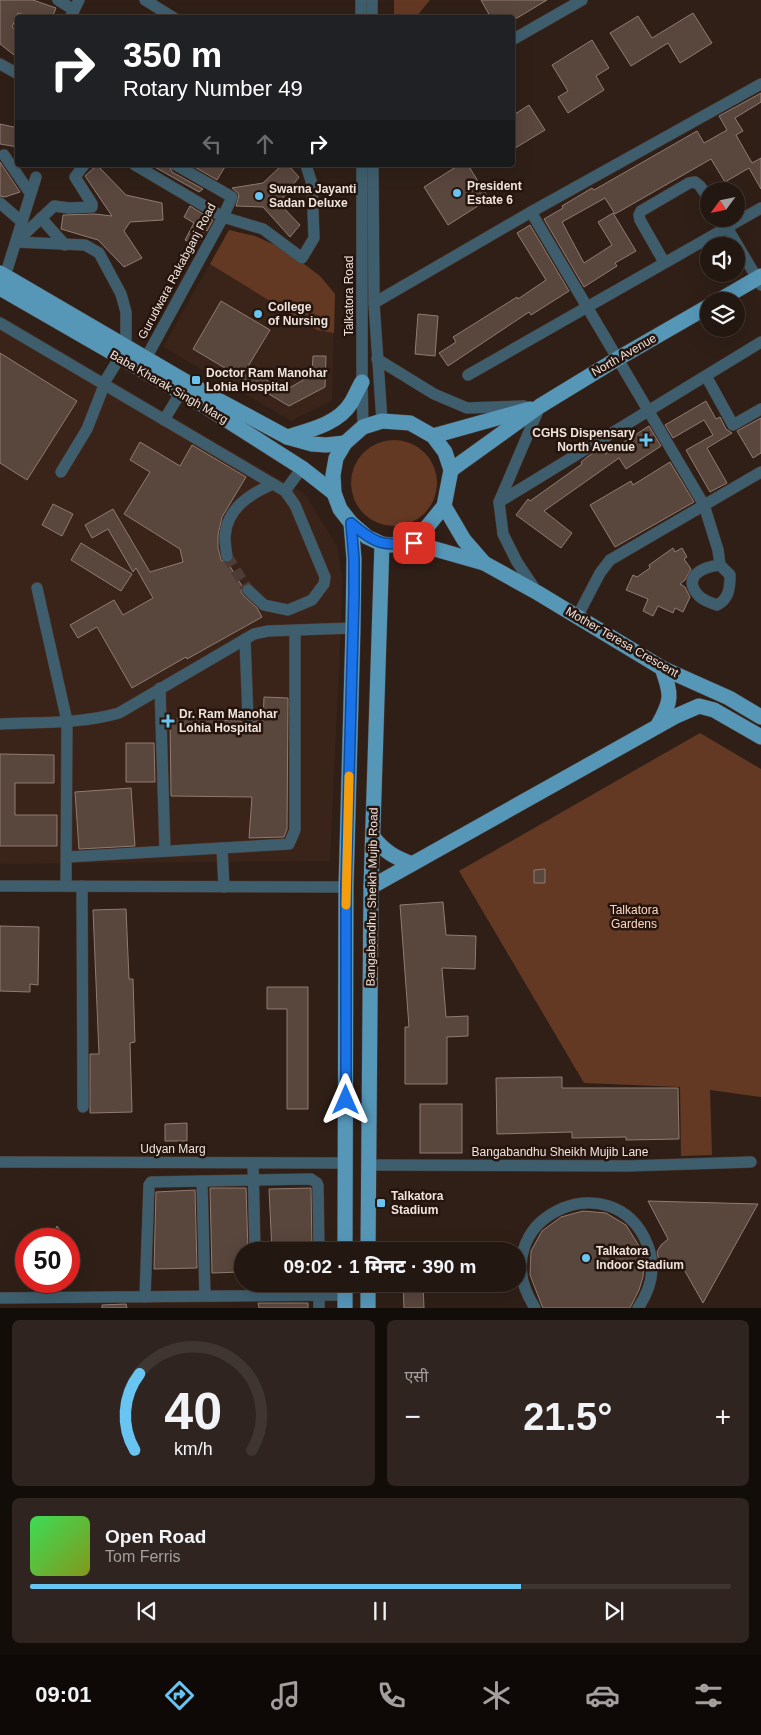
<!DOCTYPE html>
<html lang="hi">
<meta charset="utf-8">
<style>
:root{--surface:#231711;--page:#2f241f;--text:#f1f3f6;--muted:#a39f9f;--line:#403631;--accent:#68c4f0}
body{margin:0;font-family:Arial,"Noto Sans Devanagari",sans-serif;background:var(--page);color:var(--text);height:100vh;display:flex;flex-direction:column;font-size:19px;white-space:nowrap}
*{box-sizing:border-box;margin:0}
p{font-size:16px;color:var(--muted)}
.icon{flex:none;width:28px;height:28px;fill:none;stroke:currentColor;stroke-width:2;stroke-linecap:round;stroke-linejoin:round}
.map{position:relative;height:1308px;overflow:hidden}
.sheet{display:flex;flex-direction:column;gap:12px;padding:12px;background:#130d09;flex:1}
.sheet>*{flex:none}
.banner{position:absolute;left:15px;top:15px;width:500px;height:152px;border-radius:5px;box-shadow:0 5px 20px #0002,0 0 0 1px var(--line);background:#202124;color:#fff;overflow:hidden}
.needle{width:32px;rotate:237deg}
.fabs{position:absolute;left:700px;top:182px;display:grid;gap:10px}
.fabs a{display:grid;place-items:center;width:45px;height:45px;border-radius:50%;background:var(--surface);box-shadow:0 5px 20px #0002,0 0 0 1px var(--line);font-size:25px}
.speed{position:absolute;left:15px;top:1228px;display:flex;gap:10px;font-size:25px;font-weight:700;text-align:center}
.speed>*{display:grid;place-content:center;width:65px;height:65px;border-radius:50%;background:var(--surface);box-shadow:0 5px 20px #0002,0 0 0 1px var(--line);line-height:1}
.speed .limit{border:8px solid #d22;background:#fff;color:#111}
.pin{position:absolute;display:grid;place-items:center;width:42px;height:42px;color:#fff;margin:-21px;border-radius:10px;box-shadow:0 2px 8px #0006}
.me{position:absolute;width:55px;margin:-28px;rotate:0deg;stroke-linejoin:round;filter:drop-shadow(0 0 4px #0008)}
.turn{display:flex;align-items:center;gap:18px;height:105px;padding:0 25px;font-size:22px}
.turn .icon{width:65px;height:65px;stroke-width:2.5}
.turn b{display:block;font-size:35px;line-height:42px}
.lanes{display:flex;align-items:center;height:48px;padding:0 25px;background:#0003;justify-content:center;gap:25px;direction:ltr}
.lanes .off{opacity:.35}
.big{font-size:38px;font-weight:800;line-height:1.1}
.sheet .tile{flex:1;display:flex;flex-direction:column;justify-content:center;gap:8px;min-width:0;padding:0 18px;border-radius:8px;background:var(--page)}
.sheet .dial{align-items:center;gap:0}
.dial svg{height:130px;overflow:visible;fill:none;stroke:var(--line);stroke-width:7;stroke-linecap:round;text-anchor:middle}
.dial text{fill:var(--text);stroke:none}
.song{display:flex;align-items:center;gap:15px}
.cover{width:60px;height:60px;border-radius:8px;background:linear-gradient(135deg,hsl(130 70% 55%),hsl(70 70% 35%))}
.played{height:5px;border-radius:2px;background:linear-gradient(90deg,var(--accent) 70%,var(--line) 70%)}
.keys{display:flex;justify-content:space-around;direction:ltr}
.heat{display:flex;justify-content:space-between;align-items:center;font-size:28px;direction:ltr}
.sheet .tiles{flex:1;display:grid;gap:12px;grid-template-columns:1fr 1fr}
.tile:last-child{grid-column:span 2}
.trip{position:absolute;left:234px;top:1242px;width:292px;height:50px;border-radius:25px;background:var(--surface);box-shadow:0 5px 20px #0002,0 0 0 1px var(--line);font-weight:800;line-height:50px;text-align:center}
.tab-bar{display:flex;height:80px;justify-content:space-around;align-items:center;background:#0e0907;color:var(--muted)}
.tab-bar .icon{width:35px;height:35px}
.tab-bar .on{color:var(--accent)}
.tab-bar b{font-size:22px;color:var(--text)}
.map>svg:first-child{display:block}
.built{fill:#3a2318}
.green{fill:#643923}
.building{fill:#59463d;stroke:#907b71}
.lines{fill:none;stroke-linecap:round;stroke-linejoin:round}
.minor-tunnel{stroke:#4c3c35;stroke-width:11;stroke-dasharray:11 5.5;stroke-linecap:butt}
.minor-casing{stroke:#4a3a33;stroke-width:12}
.major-casing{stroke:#4a3a33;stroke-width:16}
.minor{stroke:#3f5e6d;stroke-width:11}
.major{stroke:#5697b8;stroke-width:15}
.route-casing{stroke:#114b97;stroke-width:12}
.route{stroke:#1a73e8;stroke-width:9}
.slow{stroke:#f59e0b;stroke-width:9}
.poi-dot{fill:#68c4f0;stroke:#25150d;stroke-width:2}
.labels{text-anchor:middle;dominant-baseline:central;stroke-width:5;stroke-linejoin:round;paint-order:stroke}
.poi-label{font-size:12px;font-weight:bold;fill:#efe3de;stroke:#25150d;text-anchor:start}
.street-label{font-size:12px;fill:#efe3de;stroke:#25150d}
.park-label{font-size:12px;fill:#fdd6c3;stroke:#25150d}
</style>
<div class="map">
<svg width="761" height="1308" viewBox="0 0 761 1308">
<rect width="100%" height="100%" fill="#2f1f17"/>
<g class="built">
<path d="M229 230 255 236 320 276 335 294 332 401 291 421 163 347Z"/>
<path d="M0 315 305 494 337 546 343 581 330 861 0 864Z"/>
</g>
<g class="green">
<path d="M394 0H430L416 17 394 18Z"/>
<path d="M229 230 255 236 284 249 320 276 335 294 334 333 317 330 210 264Z"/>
<circle cx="394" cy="483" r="43"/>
<path d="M700 733 761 769V1097L710 1090 712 1155 681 1156 680 1087 584 1083 459 871Z"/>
</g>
<g class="building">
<path d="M0 0H33L56 8 52 18H33L18 13 12 27 18 32V58L0 44Z"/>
<path d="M481 0H547L517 18H491Z"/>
<path d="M693 13 712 43 680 63 668 43 631 66 610 33 638 16 652 38Z"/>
<path d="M592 40 609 68 596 76 604 90 568 113 558 97 568 91 552 65Z"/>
<path d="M761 93V102L735 118 743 131 736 135 752 163 761 158V189L749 168 725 182 711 159 615 214 605 198 562 222 584 263 612 245 598 222 613 213 636 251 615 263 617 266 584 287 544 219 563 208 562 206 592 188 594 190 697 131 704 143 727 130 719 116Z"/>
<path d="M529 105 545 130 512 150V116Z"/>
<path d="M0 124 18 128V147L0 144Z"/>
<path d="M0 162 20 192 5 197 0 196Z"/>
<path d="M97 165 126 195 162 203 163 220 130 222 124 231 142 258 124 267 98 240 61 229 63 215 95 214 112 216 85 176Z"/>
<path d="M151 165H169L172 172 203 189 199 192Z"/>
<path d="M191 165H226L217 180Z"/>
<path d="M282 165H288L299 177 279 203 300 225 290 237 263 207 236 206 239 196 238 193 232 188 263 183Z"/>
<path d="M459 165H468L489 199 448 225 424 187Z"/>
<path d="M190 206 213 220 207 231 205 230 197 246 185 240 194 223 184 217Z"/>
<path d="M530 225 569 291 531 315 529 312 448 366 439 353 456 342 453 337 517 297 518 299 546 280 517 233Z"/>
<path d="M221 301 270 330 247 368 284 391 312 375 313 356H326L325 387 289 406 193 349Z"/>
<path d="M418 314 438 316 435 356 415 354Z"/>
<path d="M0 353 77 401 27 480 0 463Z"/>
<path d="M706 401 716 419 720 417 726 429 732 433 707 448 727 483 710 492 686 450 713 435 704 420 673 438 665 425Z"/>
<path d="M761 418V453L753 458 737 431Z"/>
<path d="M649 426 661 446 626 469 619 458 544 511 572 533 561 548 516 515 528 499 530 501 582 464 581 462 587 457 601 448 605 454Z"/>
<path d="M140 442 180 466 192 445 246 477 222 517 218 535V548L221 560 228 563 242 586 241 592 243 595 257 608 262 617 187 659 186 657 132 688 97 627 78 638 70 625 114 600 123 615 153 598 136 568 133 572 108 529 92 538 85 525 113 509 150 572 183 562 180 549 124 514 150 472 130 460Z"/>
<path d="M670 462 694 502 615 547 590 505 631 481 633 485Z"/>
<path d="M53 504 73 514 62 536 42 525Z"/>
<path d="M81 543 132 574 121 591 71 560Z"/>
<path d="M673 548 675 552 682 548 687 557 684 559 691 569 685 580 680 584 685 587 690 597 683 612 675 608 673 613 658 606 653 616 643 611 648 599 626 590 633 575 637 577 650 568 649 565Z"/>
<path d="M264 697 288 698 287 829 284 837 249 838 252 797 171 796 170 718 241 721 244 724 249 725 255 721H263Z"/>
<path d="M126 743H154L155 782H126Z"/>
<path d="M0 754 54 755V783H15V815H57V846H0Z"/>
<path d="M131 788 135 846 79 849 75 792Z"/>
<path d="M545 869V883H534V870Z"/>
<path d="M443 902 446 935 476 936 475 969 442 968 446 1017 468 1016V1036L447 1037V1084H405V1027H409L400 905Z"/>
<path d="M126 909 129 979H133L135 1042 130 1043 132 1112 90 1113V1054H99L93 910Z"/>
<path d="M0 926 39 927 38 985 30 984V992L0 991Z"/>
<path d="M267 987H308V1109H287V1009H267Z"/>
<path d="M562 1077V1088H678L679 1139 626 1140V1137L572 1138V1132L497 1134 496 1078Z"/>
<rect x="420" y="1104" width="42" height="49"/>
<path d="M187 1123V1141H165V1124Z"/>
<path d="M210 1188H246L248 1251H242V1272L212 1273Z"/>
<path d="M311 1188 312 1251H272L269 1189Z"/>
<path d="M195 1190 197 1268 154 1269 156 1192Z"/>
<path d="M648 1201 758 1204 703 1303 682 1266 674 1269 669 1268 663 1266 659 1261 657 1252 661 1245 668 1239Z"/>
<path d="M583 1211 606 1213 626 1225 641 1249 644 1263 643 1277 639 1290 630 1308H543L542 1306 530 1275 531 1251 542 1231 561 1217Z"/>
<path d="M57 1226 63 1234 61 1239H56L53 1234Z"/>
<path d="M403 1284H423L424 1308H404Z"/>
<path d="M258 1303H308V1308H259Z"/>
<path d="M126 1304 127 1308H102V1305Z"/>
</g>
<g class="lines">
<path class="minor-tunnel" d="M227 556 248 590"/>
<g class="minor-casing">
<g id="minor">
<path d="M58 0 74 10"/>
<path d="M145 0 174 18"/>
<path d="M361 0V18"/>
<path d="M372 0V18"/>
<path d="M70 18 79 0"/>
<path d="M512 40 582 0"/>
<path d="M0 64 18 74"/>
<path d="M4 155 30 193"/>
<path d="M135 165 223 217 263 229 302 258 314 238 312 184 306 165"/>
<path d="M362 165V382L363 427"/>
<path d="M373 165 374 303 382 421"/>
<path d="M0 203 22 222"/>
<path d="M531 212 704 505 718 550 720 565 730 575C730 588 729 599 717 605 711 603 703 600 699 596 681 577 702 567 720 565"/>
<path d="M41 218 65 245"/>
<path d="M722 219 761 285"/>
<path d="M16 242 85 245 99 253 121 294 126 312V347"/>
<path d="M16 242 54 206 69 208 92 207V204L75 177 84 165"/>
<path d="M664 262 640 220 639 215 641 211 689 183 695 182 700 186 709 199"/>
<path d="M5 276 36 177"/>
<path d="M374 303 531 212 761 84"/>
<path d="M0 323 273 484 285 491 295 505 325 577 324 584 312 600 288 610 264 605 248 590"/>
<path d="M146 358 223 217 232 197 176 165"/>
<path d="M377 359 434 394 467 408 524 406"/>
<path d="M468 375 761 208"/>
<path d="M706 376 733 425 761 409"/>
<path d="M164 420 181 392"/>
<path d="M61 472 87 429 107 378 120 357"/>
<path d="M285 491 302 468"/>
<path d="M499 502 761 342"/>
<path d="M227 556C226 550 225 543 225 536 227 508 250 494 273 484"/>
<path d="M37 588 67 721 66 886"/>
<path d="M537 592 517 562 503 534 499 502 540 406"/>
<path d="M577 617 600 573 610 560 761 472"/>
<path d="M245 639 248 718"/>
<path d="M160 688 165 851"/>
<path d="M0 724C39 722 81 724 119 713L254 634 268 631 353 628"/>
<path d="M222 848 224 887"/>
<path d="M67 857 289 844 295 830V631"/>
<path d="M0 886 346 887"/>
<path d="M82 886 83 1107"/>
<path d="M0 1162 345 1163"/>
<path d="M253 1163 255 1251"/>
<path d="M369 1165 628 1166 751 1162"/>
<path d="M202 1181 205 1296"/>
<path d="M145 1297 149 1185 151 1182 311 1179 317 1183 318 1186 319 1251"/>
<path d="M0 1298 345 1295"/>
<path d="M319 1308V1284"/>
<path d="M535 1308C478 1220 614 1157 648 1246 656 1268 651 1289 638 1308"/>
</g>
</g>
<g class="major-casing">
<g id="major">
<path d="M0 273 207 394 287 437 312 444 326 445 345 443"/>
<path d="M0 288 203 405 302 468 334 493"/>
<path d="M718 301 761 276"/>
<path d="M433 436 530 409"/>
<path d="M287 437C310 430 338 424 351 403 355 396 358 389 362 382"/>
<path d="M451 470 540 406 617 359 709 306"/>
<path d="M444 506 464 540 484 563"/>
<path d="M414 543 444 506 451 470 445 452 433 436 410 423 382 421 363 427 345 443 336 458 333 475 334 493 340 509 351 523 367 537 382 544 390 545 414 543 484 563 538 593 662 668 729 698 761 717"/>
<path d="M658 725C672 700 672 696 662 668"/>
<path d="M373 837C385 852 394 857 412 864"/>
<path d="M371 887 676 716 699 706 714 710 761 737"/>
<path d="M345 1251 346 887 353 628 354 559 351 523"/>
<path d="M368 1251 371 887 382 544"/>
<path d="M345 1284V1308"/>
<path d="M368 1308V1284"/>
</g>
</g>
<use href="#minor" class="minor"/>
<use href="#major" class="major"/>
</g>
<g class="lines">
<g class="route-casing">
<path id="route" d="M346 1100V887L354 594V559L351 523C375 544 382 546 414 543"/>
</g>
<use href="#route" class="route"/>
<path class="slow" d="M346 905 349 776"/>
</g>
<g class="poi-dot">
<circle cx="457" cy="193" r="5"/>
<circle cx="259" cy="196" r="5"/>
<circle cx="258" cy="314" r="5"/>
<rect x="191" y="375" width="10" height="10" rx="2.5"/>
<path d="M643.5 432.5h5v5h5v5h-5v5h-5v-5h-5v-5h5z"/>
<path d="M165.5 713.5h5v5h5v5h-5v5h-5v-5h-5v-5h5z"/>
<rect x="376" y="1198" width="10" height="10" rx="2.5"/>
<circle cx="586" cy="1258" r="5"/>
</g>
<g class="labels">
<g class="poi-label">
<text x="467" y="186">President<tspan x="467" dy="14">Estate 6</tspan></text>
<text x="269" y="189">Swarna Jayanti<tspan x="269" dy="14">Sadan Deluxe</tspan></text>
<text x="268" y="307">College<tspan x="268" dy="14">of Nursing</tspan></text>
<text x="206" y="373">Doctor Ram Manohar<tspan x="206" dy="14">Lohia Hospital</tspan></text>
<text x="635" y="433" text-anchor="end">CGHS Dispensary<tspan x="635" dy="14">North Avenue</tspan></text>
<text x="179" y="714">Dr. Ram Manohar<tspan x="179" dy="14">Lohia Hospital</tspan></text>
<text x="391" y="1196">Talkatora<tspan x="391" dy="14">Stadium</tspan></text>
<text x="596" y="1251">Talkatora<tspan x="596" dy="14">Indoor Stadium</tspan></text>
</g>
<g class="street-label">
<text transform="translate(177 271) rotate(-62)">Gurudwara Rakabganj Road</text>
<text transform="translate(349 296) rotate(-90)">Talkatora Road</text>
<text transform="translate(624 355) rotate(-30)">North Avenue</text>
<text transform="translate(169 387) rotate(30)">Baba Kharak Singh Marg</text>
<text transform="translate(622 642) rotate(30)">Mother Teresa Crescent</text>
<text transform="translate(372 897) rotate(-89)">Bangabandhu Sheikh Mujib Road</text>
<text x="173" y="1149">Udyan Marg</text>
<text x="560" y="1152">Bangabandhu Sheikh Mujib Lane</text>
</g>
<g class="park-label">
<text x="634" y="910">Talkatora<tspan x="634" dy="14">Gardens</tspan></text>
</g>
</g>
</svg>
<div class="fabs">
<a><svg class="needle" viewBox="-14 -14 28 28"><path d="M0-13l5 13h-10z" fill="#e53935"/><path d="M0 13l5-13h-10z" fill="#a39f9f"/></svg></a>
<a><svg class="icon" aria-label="sound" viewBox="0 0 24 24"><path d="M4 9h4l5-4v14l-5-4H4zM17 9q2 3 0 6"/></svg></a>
<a><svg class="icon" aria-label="layers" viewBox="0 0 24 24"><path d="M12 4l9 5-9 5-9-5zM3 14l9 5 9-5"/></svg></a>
</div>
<div class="speed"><div class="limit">50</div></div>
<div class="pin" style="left:414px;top:543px;background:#d93025"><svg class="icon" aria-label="arrive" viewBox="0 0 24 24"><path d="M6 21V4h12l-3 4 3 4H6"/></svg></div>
<svg class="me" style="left:346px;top:1100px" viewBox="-20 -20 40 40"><path d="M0-17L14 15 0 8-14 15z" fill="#1a73e8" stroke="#fff" stroke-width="4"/></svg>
<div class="trip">09:02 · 1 मिनट · 390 m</div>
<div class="banner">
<div class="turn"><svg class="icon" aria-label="right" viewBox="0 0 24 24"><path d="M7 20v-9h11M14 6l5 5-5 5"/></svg><div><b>350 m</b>Rotary Number 49</div></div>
<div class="lanes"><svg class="icon off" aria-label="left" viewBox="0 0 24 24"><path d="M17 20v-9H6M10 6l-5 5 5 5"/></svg><svg class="icon off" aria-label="ahead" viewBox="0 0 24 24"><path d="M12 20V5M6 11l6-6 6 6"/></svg><svg class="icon" aria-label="right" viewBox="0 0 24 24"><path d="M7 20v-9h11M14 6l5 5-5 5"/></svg></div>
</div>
</div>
<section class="sheet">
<div class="tiles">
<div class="tile dial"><svg viewBox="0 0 100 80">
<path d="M14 69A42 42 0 1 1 86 69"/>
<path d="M14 69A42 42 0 0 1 17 22" stroke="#68c4f0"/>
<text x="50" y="56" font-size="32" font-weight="700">40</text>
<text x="50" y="72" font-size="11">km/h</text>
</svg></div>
<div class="tile"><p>एसी</p>
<div class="heat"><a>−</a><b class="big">21.5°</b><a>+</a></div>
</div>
<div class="tile">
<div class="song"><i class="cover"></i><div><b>Open Road</b><p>Tom Ferris</p></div></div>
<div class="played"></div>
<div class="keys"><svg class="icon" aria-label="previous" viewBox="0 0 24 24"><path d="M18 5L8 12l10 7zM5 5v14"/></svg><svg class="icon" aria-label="pause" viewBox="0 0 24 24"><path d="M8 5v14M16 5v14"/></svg><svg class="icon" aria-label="next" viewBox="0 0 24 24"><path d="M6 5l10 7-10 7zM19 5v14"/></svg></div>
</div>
</div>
</section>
<nav class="tab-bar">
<b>09:01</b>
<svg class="icon on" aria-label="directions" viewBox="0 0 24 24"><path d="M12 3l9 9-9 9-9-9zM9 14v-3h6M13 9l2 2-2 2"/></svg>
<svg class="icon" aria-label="music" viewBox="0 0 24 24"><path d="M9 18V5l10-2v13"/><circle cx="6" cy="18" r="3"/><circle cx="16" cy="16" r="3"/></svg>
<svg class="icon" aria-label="phone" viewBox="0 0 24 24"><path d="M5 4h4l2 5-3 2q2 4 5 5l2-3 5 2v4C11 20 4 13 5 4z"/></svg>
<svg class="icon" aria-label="climate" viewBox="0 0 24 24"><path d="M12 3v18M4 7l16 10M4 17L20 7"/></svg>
<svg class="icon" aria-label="car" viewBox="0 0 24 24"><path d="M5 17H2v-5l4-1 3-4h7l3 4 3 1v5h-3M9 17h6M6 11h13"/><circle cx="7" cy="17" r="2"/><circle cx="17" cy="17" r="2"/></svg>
<svg class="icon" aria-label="filters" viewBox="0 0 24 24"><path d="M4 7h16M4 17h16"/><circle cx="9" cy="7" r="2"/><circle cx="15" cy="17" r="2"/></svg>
</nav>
